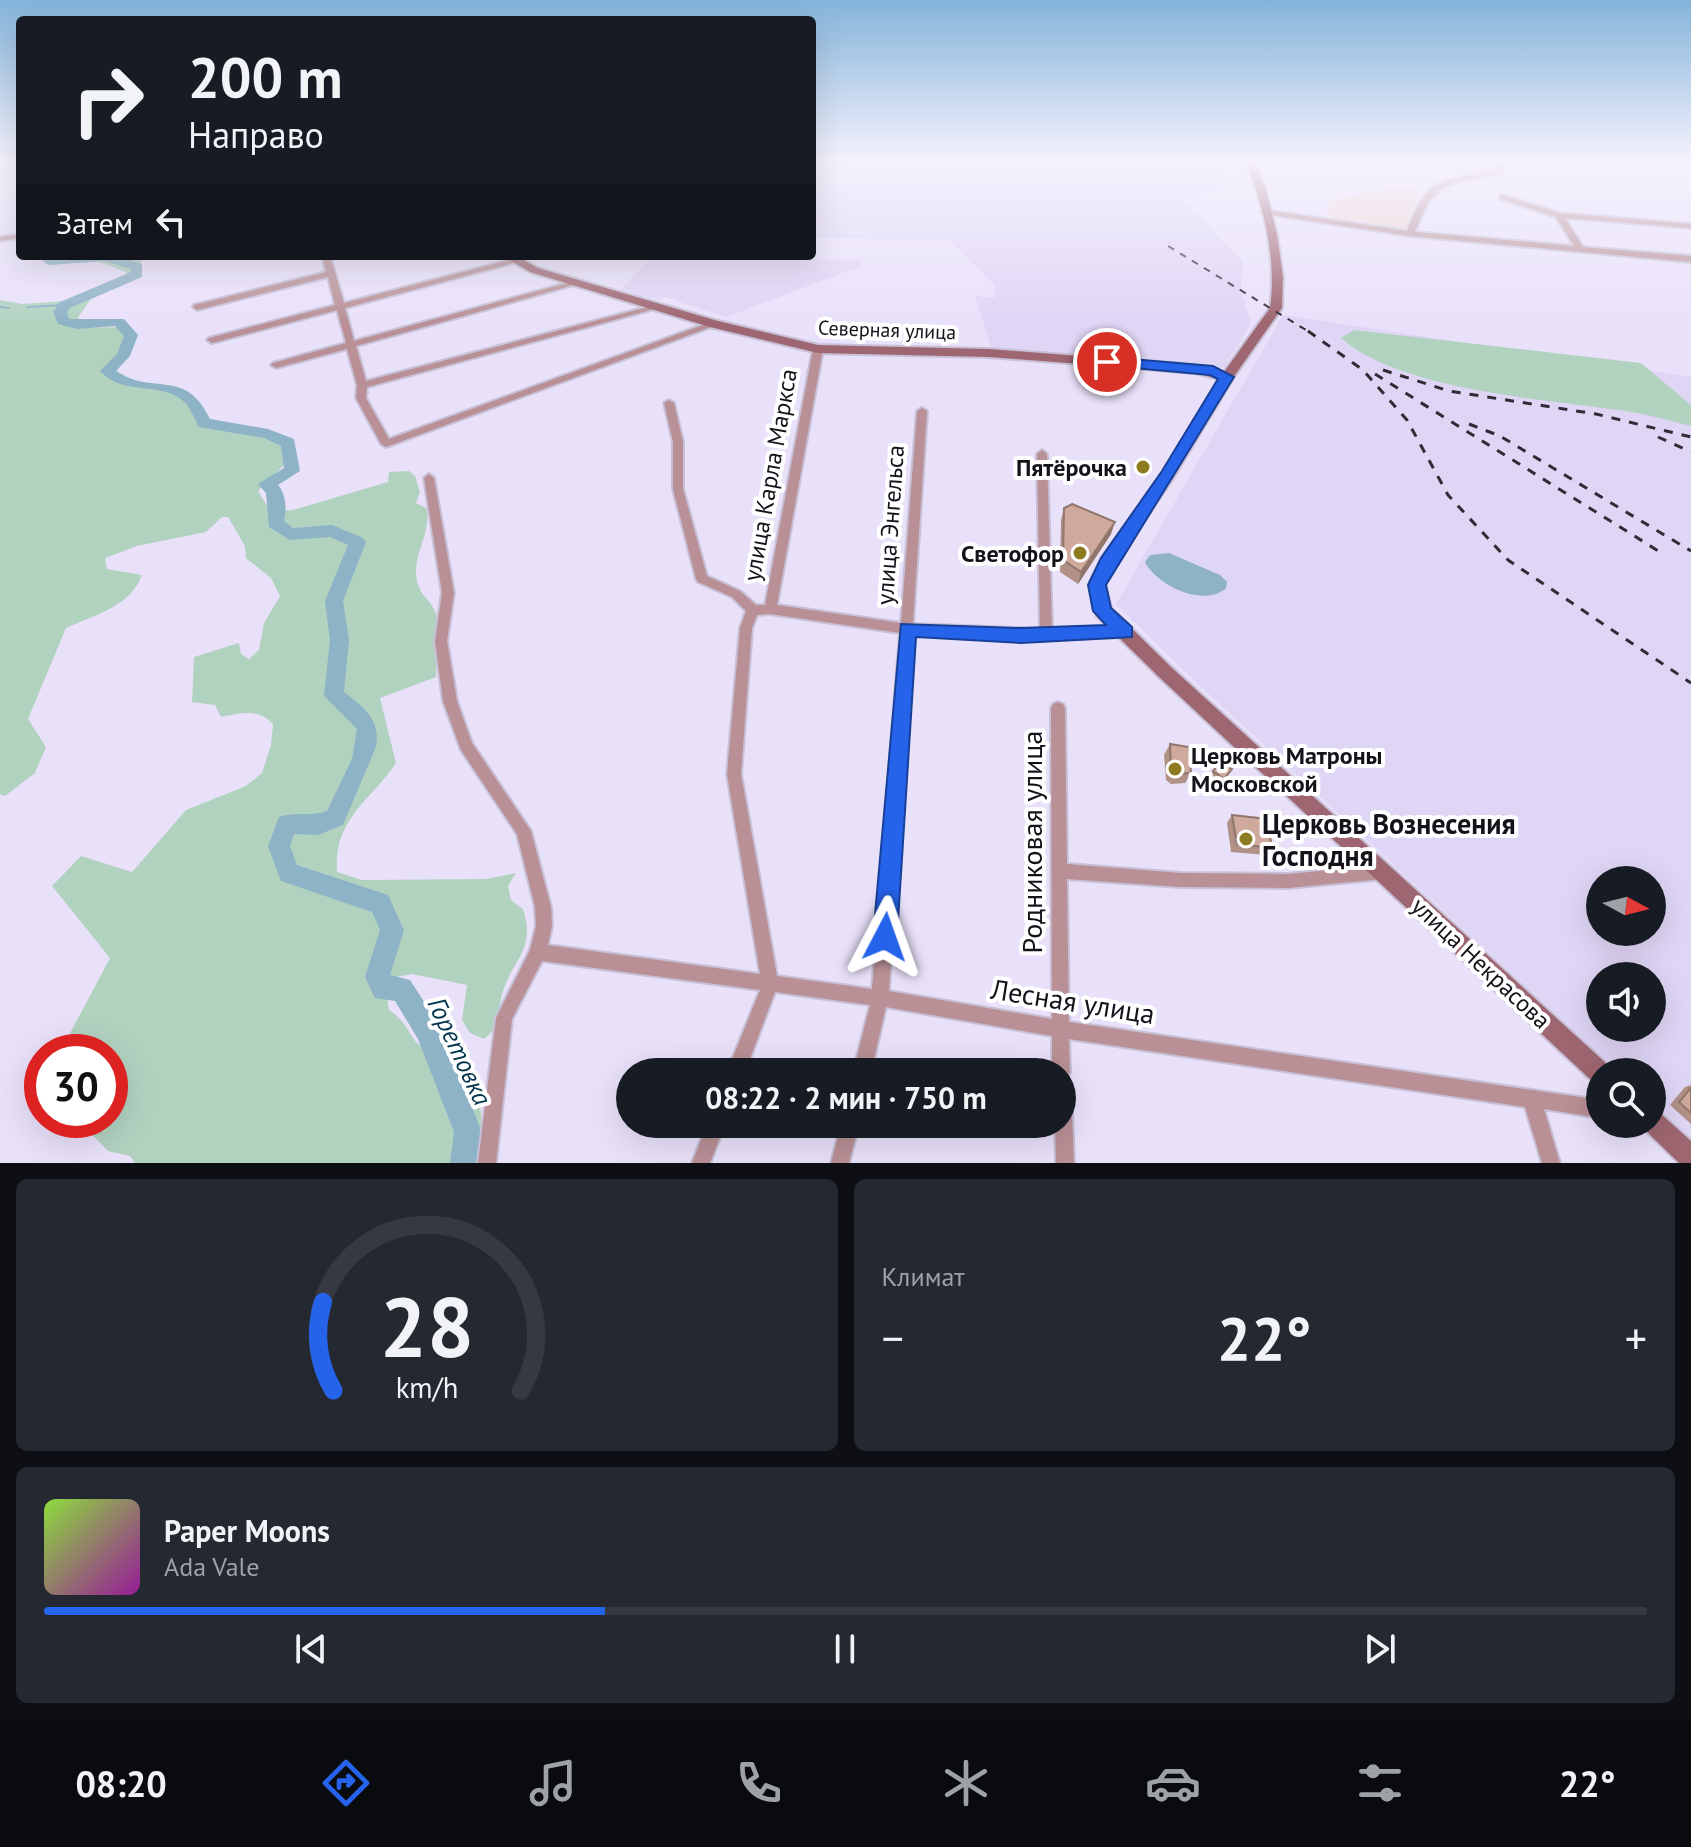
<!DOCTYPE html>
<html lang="ru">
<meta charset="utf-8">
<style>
:root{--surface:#171b24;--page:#242831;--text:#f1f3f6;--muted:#9ea1a6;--line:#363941;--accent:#2563eb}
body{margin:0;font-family:"PT Sans",sans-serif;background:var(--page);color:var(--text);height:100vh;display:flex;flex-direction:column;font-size:30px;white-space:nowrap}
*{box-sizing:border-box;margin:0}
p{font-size:26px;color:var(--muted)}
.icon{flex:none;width:44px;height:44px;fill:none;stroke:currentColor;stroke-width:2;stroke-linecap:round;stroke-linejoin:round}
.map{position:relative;height:1163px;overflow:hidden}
.side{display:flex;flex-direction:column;gap:16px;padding:16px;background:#0d0f14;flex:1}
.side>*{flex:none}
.top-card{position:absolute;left:16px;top:16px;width:800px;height:244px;border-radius:8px;box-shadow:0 8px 32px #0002;background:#171b24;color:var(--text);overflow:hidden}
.needle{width:52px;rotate:97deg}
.tools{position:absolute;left:1586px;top:866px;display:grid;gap:16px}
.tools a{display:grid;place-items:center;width:80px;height:80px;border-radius:50%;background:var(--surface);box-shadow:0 8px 32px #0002;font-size:40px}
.speed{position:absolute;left:24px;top:1034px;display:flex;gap:16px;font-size:40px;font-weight:700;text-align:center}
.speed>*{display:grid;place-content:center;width:104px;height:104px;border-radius:50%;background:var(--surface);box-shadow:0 8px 32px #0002;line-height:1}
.speed .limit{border:12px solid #d22;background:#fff;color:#111}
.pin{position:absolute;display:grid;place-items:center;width:68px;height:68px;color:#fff;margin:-34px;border:4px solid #fff;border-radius:50%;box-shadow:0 2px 8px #0007}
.me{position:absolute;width:88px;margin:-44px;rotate:4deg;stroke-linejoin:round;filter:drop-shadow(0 0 6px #0008)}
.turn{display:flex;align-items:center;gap:28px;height:168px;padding:0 40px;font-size:36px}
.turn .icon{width:104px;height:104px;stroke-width:2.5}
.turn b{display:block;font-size:56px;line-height:68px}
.then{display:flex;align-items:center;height:76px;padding:0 40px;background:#0003;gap:16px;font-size:30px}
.big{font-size:60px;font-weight:800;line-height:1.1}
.side .card{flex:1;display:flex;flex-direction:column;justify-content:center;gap:12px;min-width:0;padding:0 28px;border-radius:12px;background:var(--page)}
.side .dial{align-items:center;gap:0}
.dial svg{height:208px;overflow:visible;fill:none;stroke:var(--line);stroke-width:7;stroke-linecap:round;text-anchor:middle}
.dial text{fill:var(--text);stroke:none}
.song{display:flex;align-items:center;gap:24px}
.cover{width:96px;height:96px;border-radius:12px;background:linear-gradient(135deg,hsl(90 70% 55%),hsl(300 70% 35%))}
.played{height:8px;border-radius:4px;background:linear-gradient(90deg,var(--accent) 35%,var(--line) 35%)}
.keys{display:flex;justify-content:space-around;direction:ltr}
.heat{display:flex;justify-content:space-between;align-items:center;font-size:44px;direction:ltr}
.side .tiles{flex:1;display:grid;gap:16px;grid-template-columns:1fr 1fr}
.card:last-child{grid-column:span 2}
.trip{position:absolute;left:616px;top:1058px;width:460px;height:80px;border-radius:40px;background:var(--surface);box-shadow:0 8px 32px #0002;font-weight:800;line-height:80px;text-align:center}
.tabs{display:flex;height:128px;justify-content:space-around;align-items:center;background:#090b0e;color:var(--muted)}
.tabs .icon{width:56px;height:56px}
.tabs .selected{color:var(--accent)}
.tabs b{font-size:36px;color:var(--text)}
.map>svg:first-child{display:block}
.built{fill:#dfd5f5;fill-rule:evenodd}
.education{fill:#f0d5d3}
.green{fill:#b2d2c0}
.water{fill:#8fb3c6}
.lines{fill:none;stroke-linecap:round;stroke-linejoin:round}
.stream{stroke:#8fb3c6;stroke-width:2}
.river{fill:#8fb3c6;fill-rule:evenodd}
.street-casing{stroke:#c7c0d6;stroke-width:4}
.secondary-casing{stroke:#c7c0d6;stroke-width:4}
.street{fill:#b89096;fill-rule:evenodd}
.secondary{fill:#9e6671;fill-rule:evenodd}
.rail-far1{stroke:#2f2c36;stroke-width:2;stroke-dasharray:7 7;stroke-linecap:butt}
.rail{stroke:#2f2c36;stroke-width:3;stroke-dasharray:9 9;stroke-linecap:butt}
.wall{fill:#b19186}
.shaded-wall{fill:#90766d}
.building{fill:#cea99c;stroke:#90766d;stroke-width:2}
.route{fill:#2563eb;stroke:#184099;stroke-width:2}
.poi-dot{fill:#8d7b21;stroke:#fff;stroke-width:3}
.labels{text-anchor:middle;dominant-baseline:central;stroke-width:8;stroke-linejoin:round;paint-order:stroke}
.far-street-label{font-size:20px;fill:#15121a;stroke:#fff}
.poi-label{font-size:24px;font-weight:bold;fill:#15121a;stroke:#fff;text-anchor:end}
.street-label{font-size:24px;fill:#15121a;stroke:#fff}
.water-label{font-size:26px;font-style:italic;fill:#03364c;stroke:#fff}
.near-poi-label{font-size:28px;font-weight:bold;fill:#15121a;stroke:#fff;text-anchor:start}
.near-street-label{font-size:28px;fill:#15121a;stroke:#fff}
</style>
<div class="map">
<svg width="1691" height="1163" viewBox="0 0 1691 1163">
<rect width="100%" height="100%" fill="#e9e1fa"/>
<g class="built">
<path d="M812 160H1207L1234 188 1180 198 1243 261 1241 291 1251 324 1224 368 992 350 975 296 994 298 995 286 949 240 812 238Z"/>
<path d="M651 257 862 260 861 266 726 317 665 297 660 300 621 290Z"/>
<path d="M1283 315 1691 377V1139L1652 1103V1072H1618L1200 686 1116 604ZM1600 880H1652V932H1600ZM1600 976H1652V1028H1600Z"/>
</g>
<path class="education" d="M1403 186 1420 191 1406 228 1402 230 1335 220 1325 209 1330 201Z"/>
<g class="green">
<path d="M51 256H150L142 259 138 271 128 278 126 272 99 262 44 264Z"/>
<path d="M91 299 79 316 76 328 124 327 128 336 117 371C143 388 175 390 202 408L197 421 279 442 289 451 285 464 258 491 271 512 293 510 388 482 389 472 409 471 415 476 420 492 416 503 426 508C432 529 417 548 416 569 415 595 431 598 436 614 437 620 436 666 436 677L380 698 396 763C372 800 333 818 337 872L362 880 486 879 516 873 508 886 511 900 523 909C537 950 511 961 502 994 499 1005 499 1017 497 1027L484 1039 470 1033 462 1020 467 985 412 974 385 979 389 1010C418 1028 405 1055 449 1049L460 1079 480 1104 482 1123 474 1163H135L130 1156 108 1151 78 1120H110V1052H60L110 958 52 886 81 856 132 872 186 810 246 786 262 773 271 745 273 724C258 708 241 713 221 717L215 705 192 702 194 657 239 643 241 654 249 659 259 650 264 623 280 596 271 578 246 558 245 546 228 517H222L206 532 137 546 105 558 107 569 142 575C131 606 95 615 66 628L28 719 46 747 35 773 5 796 0 794V300L22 304Z"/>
<path d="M1354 330 1641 363 1691 405V426C1671 421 1651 415 1631 412 1551 399 1402 392 1341 338Z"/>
</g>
<path class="water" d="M1169 553 1220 575 1227 582 1226 588C1205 608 1157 586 1145 562L1150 555Z"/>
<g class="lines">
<g class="stream">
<path d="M0 307 9 308"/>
<path d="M27 307 65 305"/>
</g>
<path class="river" d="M47 256H115L142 264V277L70 308 67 312 69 319H124L138 335 130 356 116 371C151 396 186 367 210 419L268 429 294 439 300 471 278 485C286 494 287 509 284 521L293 528 332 525 363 538 366 542 343 601 349 640 344 692C364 708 381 719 376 747L343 825 318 835 294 834 290 846 297 865 388 895 404 930 390 975 410 980 437 1022 482 1132 478 1163H450L454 1132 418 1039 395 1001 375 998 365 977 380 930 372 912 281 881 268 846 279 817C295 811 311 817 327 811L352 759 357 729 324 696 330 640 325 601 348 545 330 537 290 540 269 527 266 493 258 484 284 468 281 446 264 438 199 427C193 417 191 407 182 400 158 381 122 396 100 371L117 354 124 336 115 326 77 329 58 324 53 312 60 302 131 272V269L104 261 49 265 43 261Z"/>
<g class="street-casing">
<g id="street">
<path d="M1500 160H1507L1502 173C1449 186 1436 175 1415 232L1574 246 1556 217 1500 199V195H1503L1560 213 1691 224V228L1565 218 1583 247 1691 256V262L1410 236 1265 214 1261 212 1265 210 1407 231C1429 173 1442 183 1496 169Z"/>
<path d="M20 234V238L0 241V237Z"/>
<path d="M322 256H330L344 303 517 258 521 261 345 308 354 341 574 281 581 283 356 346 366 381 655 305H661L662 307 367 387 366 398 389 439 711 322 714 321 719 324 386 447 381 444 356 398 357 385 347 349 276 368 271 365 273 363 346 343 337 310 212 343 207 340 209 338 335 305 328 277 197 310 193 307 194 305 326 272Z"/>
<path d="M818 346 823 349 777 605 901 623 917 411 922 408 927 411 913 624 1040 629 1037 454 1042 450 1047 454 1052 629 1125 627 1129 628 1131 632 1129 636 1125 637 1021 640 912 634 889 991 1052 1019 1051 708 1053 704 1058 702 1063 704 1065 708 1067 864 1181 873 1288 874 1383 865 1388 867 1391 872 1388 877 1383 879 1288 888 1181 887 1067 879 1069 1022 1600 1100V1118L1544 1109 1560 1163H1542L1525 1107 1069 1039 1070 1072 1067 1078 1071 1085 1074 1163H1056L1055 1124H1062V1072H1052V1036L886 1007 871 1072H853L870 1005 775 992 745 1072H727L760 990 542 961 512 1019 496 1163H478L496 1018 530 950 536 926 535 907 517 834 461 750 443 701 435 641 442 593 424 478 429 474 434 478 454 593 447 641 457 701 472 743 531 831 551 907 552 926 548 945 760 974 727 774 740 628 746 611 732 597 698 582 696 579 673 489V442L664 403 669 400 674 403 683 442V489L707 576 740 591 756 605H765L813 349ZM770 614 900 633 872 989 777 976 741 774 752 628 757 615Z"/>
<path d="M707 1124H725L710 1163H692Z"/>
<path d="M841 1124H859L849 1163H831Z"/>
</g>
</g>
<g class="secondary-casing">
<g id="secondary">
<path d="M1244 160H1254L1266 190 1277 234 1283 277 1282 308 1233 378 1173 478 1114 565 1105 585 1111 608 1171 667 1608 1065 1611 1072H1600V1085L1592 1081 1159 677 1097 616 1089 585 1101 559 1163 472 1219 379 1195 373 989 357 818 353 710 327 530 272 503 256H517L538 268 718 321 818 345 989 349 1195 365 1224 372 1270 308C1277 261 1264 203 1244 160Z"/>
<path d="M1652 1109 1660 1113 1691 1141V1163H1679L1644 1129 1641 1124H1652Z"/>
</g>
</g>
<use href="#street" class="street"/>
<use href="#secondary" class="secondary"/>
<path class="rail-far1" d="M1168 246 1311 333"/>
<g class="rail">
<path d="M1308 331 1363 370 1407 420 1448 495 1508 560 1691 683"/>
<path d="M1383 370 1449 391 1596 414 1691 437"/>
<path d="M1375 374 1660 552"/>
<path d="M1469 424 1500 436 1691 551"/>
<path d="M1658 437 1691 452"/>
</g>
</g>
<g class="wall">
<path d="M1064 508 1111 534 1078 584 1060 572 1061 520Z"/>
<path d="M1170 744 1191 773 1185 783 1171 784 1166 780 1164 755Z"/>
<path d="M1232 769 1221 784 1210 776 1213 771Z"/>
<path d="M1232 815 1272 848 1266 855 1231 852 1227 823Z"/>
<path d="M1691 1085V1124L1670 1105 1685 1087Z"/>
</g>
<path class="shaded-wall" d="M1115 522 1111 534 1078 584 1081 572Z"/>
<g class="building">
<path d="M1072 504 1115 522 1081 572 1063 560 1064 508Z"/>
<path d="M1170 744 1189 747 1191 773 1177 774 1171 770Z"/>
<path d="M1220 762 1232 769 1224 779 1213 771Z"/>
<path d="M1232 815 1267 819 1272 848 1237 844Z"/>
<path d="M1691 1088V1113L1679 1102Z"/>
</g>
<linearGradient id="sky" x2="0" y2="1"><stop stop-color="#84b4da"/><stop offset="0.5" stop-color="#f5f2fd"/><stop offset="1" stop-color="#f5f2fd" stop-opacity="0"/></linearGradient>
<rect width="1691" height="323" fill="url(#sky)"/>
<path class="route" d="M1107 357 1213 366 1234 377 1106 585 1111 608 1132 627V637L1021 643 916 637 897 937 893 945 885 949 876 945 873 937 901 624 1021 628 1106 625 1093 611 1088 585 1101 558 1162 471 1218 379 1210 375 1101 365 1099 362Z"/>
<g class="poi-dot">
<circle cx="1143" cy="467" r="8"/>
<circle cx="1080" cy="553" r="8"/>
<circle cx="1175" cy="769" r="8"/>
<circle cx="1246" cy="839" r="8"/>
</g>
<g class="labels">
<g class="far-street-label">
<text transform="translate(887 330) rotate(2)">Северная улица</text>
</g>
<g class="poi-label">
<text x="1127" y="467">Пятёрочка</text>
<text x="1064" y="553">Светофор</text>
<text x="1191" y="755" text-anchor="start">Церковь Матроны<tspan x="1191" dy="28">Московской</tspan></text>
</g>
<g class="street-label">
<text transform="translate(770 475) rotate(-80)">улица Карла Маркса</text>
<text transform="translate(890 525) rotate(-86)">улица Энгельса</text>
<text transform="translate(1481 963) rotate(43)">улица Некрасова</text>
</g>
<g class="water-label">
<text transform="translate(460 1051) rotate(65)">Горетовка</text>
</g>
<g class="near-poi-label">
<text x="1262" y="823">Церковь Вознесения<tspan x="1262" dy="32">Господня</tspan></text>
</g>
<g class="near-street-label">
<text transform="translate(1031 842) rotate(-90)">Родниковая улица</text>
<text transform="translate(1073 1001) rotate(9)">Лесная улица</text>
</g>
</g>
</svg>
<div class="tools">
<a><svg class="needle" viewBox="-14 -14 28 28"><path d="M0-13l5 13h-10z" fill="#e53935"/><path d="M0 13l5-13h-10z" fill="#9ea1a6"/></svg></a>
<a><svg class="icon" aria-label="sound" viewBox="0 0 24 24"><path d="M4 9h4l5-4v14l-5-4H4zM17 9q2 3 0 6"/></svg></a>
<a><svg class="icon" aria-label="search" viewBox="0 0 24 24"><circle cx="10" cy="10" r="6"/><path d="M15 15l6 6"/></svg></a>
</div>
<div class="speed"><div class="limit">30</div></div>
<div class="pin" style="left:1107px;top:362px;background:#d93025"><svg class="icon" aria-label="arrive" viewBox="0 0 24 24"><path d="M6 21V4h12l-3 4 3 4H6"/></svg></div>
<svg class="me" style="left:885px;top:937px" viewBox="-20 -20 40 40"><path d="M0-17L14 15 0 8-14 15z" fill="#2563eb" stroke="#fff" stroke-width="4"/></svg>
<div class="trip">08:22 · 2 мин · 750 m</div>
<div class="top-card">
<div class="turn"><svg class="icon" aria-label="right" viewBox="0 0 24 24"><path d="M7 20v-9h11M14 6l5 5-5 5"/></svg><div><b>200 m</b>Направо</div></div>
<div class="then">Затем<svg class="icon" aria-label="left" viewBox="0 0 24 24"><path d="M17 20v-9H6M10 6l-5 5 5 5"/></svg></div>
</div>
</div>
<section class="side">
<div class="tiles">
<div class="card dial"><svg viewBox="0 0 100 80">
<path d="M14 69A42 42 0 1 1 86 69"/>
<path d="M14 69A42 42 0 0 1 10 35" stroke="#2563eb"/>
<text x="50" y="56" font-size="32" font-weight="700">28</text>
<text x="50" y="72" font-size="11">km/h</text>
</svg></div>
<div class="card"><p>Климат</p>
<div class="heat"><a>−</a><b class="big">22°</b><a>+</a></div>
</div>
<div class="card">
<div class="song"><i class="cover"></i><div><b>Paper Moons</b><p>Ada Vale</p></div></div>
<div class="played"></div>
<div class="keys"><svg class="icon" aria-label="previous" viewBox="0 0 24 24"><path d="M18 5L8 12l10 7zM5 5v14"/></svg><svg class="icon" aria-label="pause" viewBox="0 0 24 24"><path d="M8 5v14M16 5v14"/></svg><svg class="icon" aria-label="next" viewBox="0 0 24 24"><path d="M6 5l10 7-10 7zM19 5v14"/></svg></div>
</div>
</div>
</section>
<nav class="tabs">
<b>08:20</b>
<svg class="icon selected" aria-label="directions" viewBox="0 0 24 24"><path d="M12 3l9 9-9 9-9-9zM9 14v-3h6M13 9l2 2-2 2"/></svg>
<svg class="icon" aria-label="music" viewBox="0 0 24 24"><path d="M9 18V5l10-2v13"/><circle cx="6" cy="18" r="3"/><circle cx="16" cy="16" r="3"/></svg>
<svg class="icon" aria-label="phone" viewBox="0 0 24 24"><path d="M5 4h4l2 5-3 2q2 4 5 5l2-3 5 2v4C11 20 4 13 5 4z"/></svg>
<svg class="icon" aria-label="climate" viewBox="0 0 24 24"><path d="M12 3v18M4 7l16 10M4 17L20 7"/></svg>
<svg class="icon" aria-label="car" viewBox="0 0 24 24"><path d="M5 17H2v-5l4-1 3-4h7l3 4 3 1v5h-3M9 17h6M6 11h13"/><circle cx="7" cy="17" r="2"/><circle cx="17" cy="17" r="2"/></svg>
<svg class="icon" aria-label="filters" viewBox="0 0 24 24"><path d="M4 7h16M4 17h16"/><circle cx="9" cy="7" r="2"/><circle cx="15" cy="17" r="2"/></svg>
<b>22°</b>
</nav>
